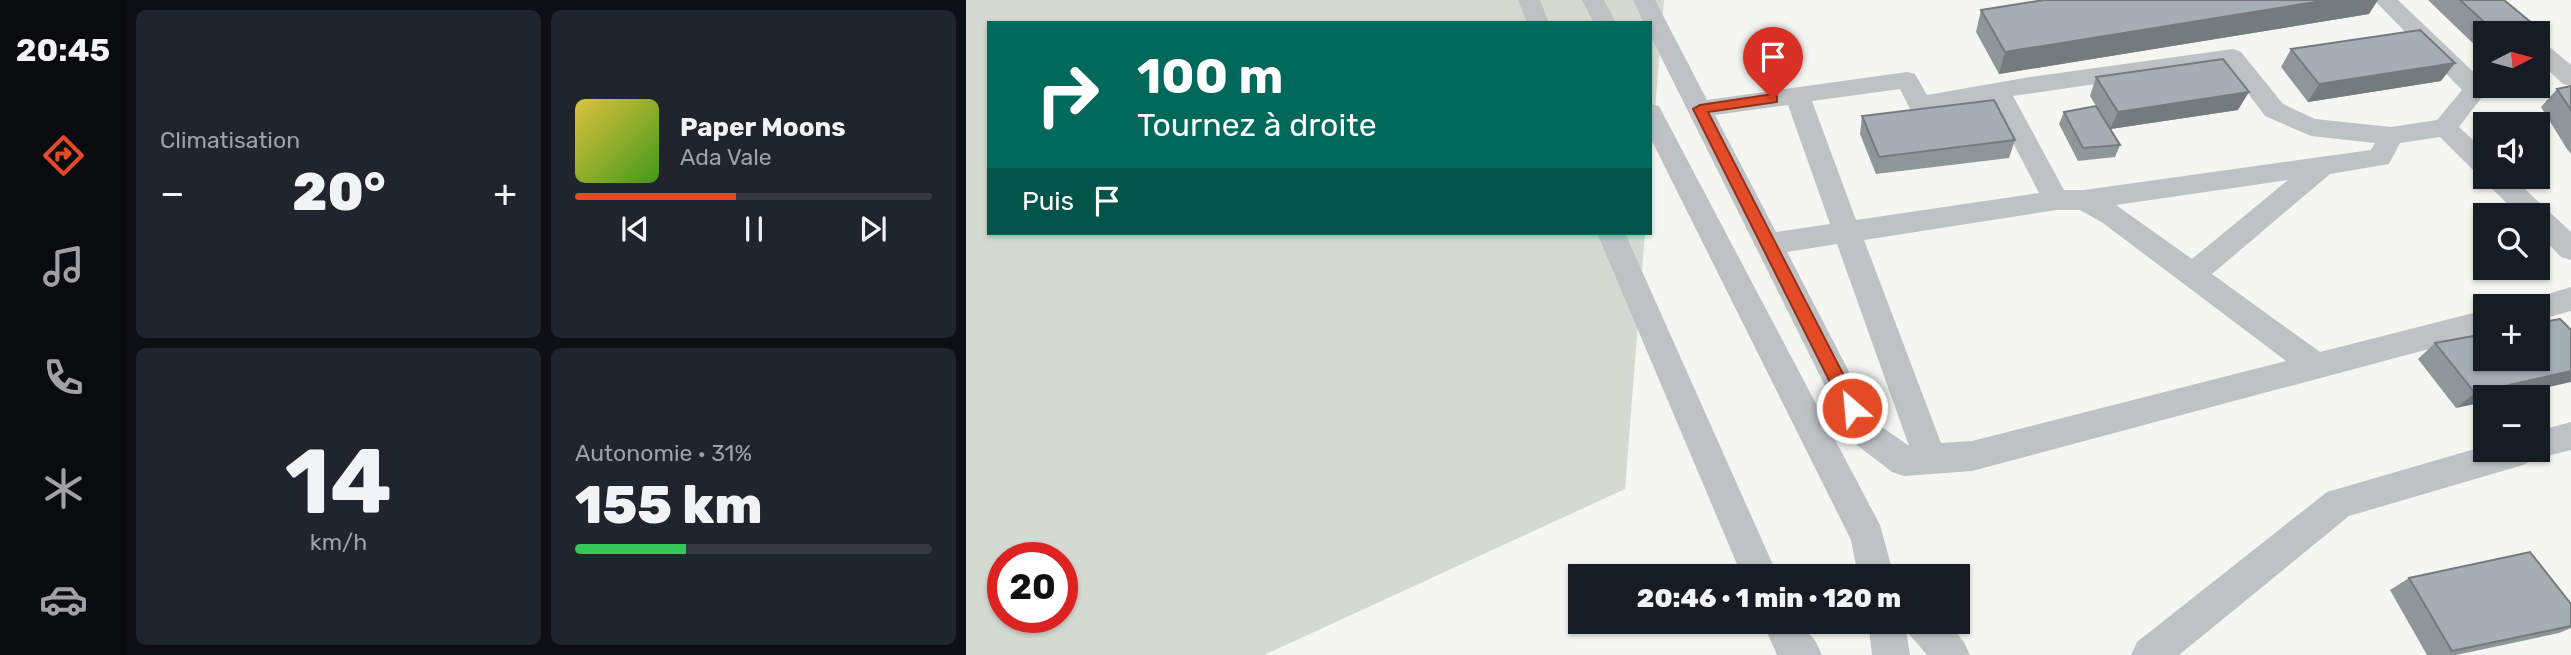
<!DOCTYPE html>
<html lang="fr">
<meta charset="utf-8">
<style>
:root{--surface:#171b24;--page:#20242c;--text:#f1f3f6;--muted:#9ea1a6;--line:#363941;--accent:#e24b25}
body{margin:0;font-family:Rubik,sans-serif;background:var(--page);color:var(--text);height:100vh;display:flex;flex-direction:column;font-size:26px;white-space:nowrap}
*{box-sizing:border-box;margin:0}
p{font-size:23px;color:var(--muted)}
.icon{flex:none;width:38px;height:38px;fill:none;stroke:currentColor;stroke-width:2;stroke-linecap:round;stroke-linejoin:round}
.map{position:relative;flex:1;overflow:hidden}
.panel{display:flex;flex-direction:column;gap:10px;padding:10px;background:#0d0f14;width:840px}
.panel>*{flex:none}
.hud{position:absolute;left:21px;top:21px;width:665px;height:214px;border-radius:0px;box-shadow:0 2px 5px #0004;background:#00695c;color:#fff;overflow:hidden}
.needle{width:46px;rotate:84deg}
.fabs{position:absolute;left:1507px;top:21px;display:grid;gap:14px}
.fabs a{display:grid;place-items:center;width:77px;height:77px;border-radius:0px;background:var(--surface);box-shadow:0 2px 5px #0004;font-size:35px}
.speed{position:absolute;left:21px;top:542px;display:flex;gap:14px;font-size:35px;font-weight:700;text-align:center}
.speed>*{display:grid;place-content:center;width:91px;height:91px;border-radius:50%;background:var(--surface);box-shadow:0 2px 5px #0004;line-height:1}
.speed .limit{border:10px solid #d22;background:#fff;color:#111}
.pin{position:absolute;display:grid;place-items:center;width:60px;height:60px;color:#fff;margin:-72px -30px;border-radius:50% 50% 50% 0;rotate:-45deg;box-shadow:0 0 7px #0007}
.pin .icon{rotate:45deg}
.me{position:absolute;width:77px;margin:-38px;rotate:333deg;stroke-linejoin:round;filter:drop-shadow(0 0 5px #0008)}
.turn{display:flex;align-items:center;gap:24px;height:147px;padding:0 35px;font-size:32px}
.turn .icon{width:91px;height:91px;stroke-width:2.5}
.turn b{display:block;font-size:49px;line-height:60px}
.then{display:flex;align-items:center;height:66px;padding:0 35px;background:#0003;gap:14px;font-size:26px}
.big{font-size:52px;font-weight:800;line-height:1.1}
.panel .widget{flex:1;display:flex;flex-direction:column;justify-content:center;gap:10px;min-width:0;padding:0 24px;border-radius:10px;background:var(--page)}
.panel .dial{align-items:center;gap:0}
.dial b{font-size:91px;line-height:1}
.song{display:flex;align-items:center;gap:21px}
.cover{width:84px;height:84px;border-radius:10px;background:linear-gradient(135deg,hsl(50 70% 55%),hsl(100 70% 35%))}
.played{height:7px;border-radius:4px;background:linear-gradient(90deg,var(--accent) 45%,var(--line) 45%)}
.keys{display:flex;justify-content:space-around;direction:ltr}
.heat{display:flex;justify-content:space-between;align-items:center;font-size:38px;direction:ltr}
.charge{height:10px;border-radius:5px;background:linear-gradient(90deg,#34c759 31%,var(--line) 0)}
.panel .tiles{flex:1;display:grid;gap:10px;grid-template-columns:repeat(2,1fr)}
.trip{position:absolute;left:602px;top:564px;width:402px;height:70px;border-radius:0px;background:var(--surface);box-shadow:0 2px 5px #0004;font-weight:800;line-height:70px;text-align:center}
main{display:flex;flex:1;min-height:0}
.tabs{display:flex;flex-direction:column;width:126px;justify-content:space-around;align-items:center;background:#090b0e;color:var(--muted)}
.tabs .icon{width:49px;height:49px}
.tabs .active{color:var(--accent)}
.tabs b{font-size:32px;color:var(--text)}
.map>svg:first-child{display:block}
.green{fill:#d4dad1;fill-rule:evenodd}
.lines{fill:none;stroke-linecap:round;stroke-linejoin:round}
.minor{fill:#bec2c5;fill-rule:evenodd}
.wall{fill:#8e969a}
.shaded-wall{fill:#747a7d}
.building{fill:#a5aeb3;stroke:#747a7d;stroke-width:2}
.route{fill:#e24b25;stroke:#933118;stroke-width:2}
</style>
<main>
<nav class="tabs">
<b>20:45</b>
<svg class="icon active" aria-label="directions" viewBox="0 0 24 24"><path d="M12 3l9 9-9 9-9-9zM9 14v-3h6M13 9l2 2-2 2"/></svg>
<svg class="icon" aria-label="music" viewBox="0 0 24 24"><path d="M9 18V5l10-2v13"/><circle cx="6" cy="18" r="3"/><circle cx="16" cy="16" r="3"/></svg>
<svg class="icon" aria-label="phone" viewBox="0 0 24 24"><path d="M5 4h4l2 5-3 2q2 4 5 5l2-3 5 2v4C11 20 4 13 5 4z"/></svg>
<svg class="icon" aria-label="climate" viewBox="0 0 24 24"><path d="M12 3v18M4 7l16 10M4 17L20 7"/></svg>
<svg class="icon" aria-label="car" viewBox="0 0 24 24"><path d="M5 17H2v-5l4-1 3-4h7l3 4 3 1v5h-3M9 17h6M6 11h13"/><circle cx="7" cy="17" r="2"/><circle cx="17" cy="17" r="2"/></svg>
</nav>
<section class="panel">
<div class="tiles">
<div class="widget"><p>Climatisation</p>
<div class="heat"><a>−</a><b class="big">20°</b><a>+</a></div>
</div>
<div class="widget">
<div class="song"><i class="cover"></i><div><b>Paper Moons</b><p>Ada Vale</p></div></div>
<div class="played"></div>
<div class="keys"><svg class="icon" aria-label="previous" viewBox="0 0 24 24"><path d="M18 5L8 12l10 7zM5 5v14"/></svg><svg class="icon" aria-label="pause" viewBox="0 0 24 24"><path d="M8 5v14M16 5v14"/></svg><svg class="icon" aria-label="next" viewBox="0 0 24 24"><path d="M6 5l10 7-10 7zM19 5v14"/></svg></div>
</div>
<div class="widget dial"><b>14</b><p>km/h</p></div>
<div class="widget"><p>Autonomie · 31%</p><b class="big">155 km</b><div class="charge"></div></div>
</div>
</section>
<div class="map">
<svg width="1605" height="655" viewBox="0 0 1605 655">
<rect width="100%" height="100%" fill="#f5f5f1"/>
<path class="green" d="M0 0H698L684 173V23H23V233H679L659 489 298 655H0ZM37 558H96V618H37Z"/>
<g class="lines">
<g class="minor">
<path d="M552 0H574L583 23H561Z"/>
<path d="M616 0H638L650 23H628Z"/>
<path d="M667 0H689L741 100 941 72 949 74 961 95 1064 77 1267 49 1275 52 1317 104 1349 119 1425 127 1471 120 1496 90 1408 0H1432L1519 83 1522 89 1493 127 1519 151V177H1546L1605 232V260L1595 257 1572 233V215H1553L1521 184 1518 175 1510 173 1474 137 1434 143 1423 164 1364 174 1246 274 1354 352 1519 310V334L1006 471 938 476 926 472 887 442 684 35V23H678ZM1261 65 1299 116 1345 136 1409 143 1405 150 1118 190H1098L1047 96ZM934 89 945 111 954 113 1025 100 1073 193 890 220 846 101ZM822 105 864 224 810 232 749 115ZM1322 180 1226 259 1150 205ZM1090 210H1114L1137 223 1320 361 1006 441 975 443 898 240ZM871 244 943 446 909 422 821 252Z"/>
<path d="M1572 42 1580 44 1605 65V86L1597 84 1572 61Z"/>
<path d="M684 104 693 106 696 112 914 525 928 576H892L885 540 684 137Z"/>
<path d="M631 233H659L812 576H776Z"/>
<path d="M1605 287V311L1572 320V306H1558L1562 300Z"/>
<path d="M1605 422V450L1569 459 1557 465 1383 516 1213 655H1165L1171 642 1361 492 1519 446V450H1572V431Z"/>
<path d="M796 621H833L850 642 856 655H811Z"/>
<path d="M902 621H980L998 642 1004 655H961L943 634 939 624 944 655H906Z"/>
</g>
</g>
<g class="wall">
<path d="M1462 0H1538L1573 29 1569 33H1519V52H1516Z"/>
<path d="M1015 10 1403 14 1033 74 1010 32Z"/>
<path d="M1325 49 1475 81 1342 102 1315 67Z"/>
<path d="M1130 77 1272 110 1145 129 1154 145 1149 157 1112 161 1093 124 1098 112 1130 106 1124 96Z"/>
<path d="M1605 86V154L1601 149 1575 107 1591 89Z"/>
<path d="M896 116 1049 140 1043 158 910 174 894 134Z"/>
<path d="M1605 330 1490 408 1452 359 1469 343Z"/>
<path d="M1443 578 1605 604V628L1593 633 1490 655H1461L1424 590Z"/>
</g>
<g class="shaded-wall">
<path d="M1362 0H1412L1403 14 1033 74 1039 52Z"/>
<path d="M1489 63 1475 81 1342 102 1353 84Z"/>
<path d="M1283 92 1272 110 1144 129 1152 112Z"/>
<path d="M1605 371V382L1538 397H1519V402L1490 408 1509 393Z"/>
</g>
<g class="building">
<path d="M1078 0H1362L1039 52 1015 10Z"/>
<path d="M1494 0H1538L1573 29 1530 33Z"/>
<path d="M1454 30 1489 63 1353 84 1325 49Z"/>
<path d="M1257 59 1283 92 1152 112 1130 77Z"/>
<path d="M1605 86V110L1591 89Z"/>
<path d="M1028 100 1049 140 913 157 896 116Z"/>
<path d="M1130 106 1154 145 1117 148 1098 112Z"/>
<path d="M1594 319 1605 330V371L1509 393 1469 343 1519 334V359H1572V323Z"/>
<path d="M1564 552 1605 604V626L1486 651 1443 578Z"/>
</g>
<path class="route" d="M807 94 811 96V102L742 112 892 403 895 408 892 414 886 416 880 414 727 109 734 105Z"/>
</svg>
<div class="fabs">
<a><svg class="needle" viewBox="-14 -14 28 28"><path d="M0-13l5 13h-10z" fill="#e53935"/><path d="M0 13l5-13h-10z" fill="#9ea1a6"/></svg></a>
<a><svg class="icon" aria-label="sound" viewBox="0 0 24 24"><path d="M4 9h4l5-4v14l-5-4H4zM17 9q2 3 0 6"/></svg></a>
<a><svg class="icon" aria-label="search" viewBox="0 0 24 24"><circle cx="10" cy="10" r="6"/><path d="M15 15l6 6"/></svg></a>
<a>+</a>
<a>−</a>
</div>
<div class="speed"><div class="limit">20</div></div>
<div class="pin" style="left:807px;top:99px;background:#d93025"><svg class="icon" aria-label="arrive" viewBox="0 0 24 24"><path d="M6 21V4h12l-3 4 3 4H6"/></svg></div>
<svg class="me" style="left:886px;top:408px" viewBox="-20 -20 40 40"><circle r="17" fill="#e24b25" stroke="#fff" stroke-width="3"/><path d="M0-11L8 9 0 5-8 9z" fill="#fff"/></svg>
<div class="trip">20:46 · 1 min · 120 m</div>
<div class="hud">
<div class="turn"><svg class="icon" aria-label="right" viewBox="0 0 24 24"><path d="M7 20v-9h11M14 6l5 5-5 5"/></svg><div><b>100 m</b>Tournez à droite</div></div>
<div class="then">Puis<svg class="icon" aria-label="arrive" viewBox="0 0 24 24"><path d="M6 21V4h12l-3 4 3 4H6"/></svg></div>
</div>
</div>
</main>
